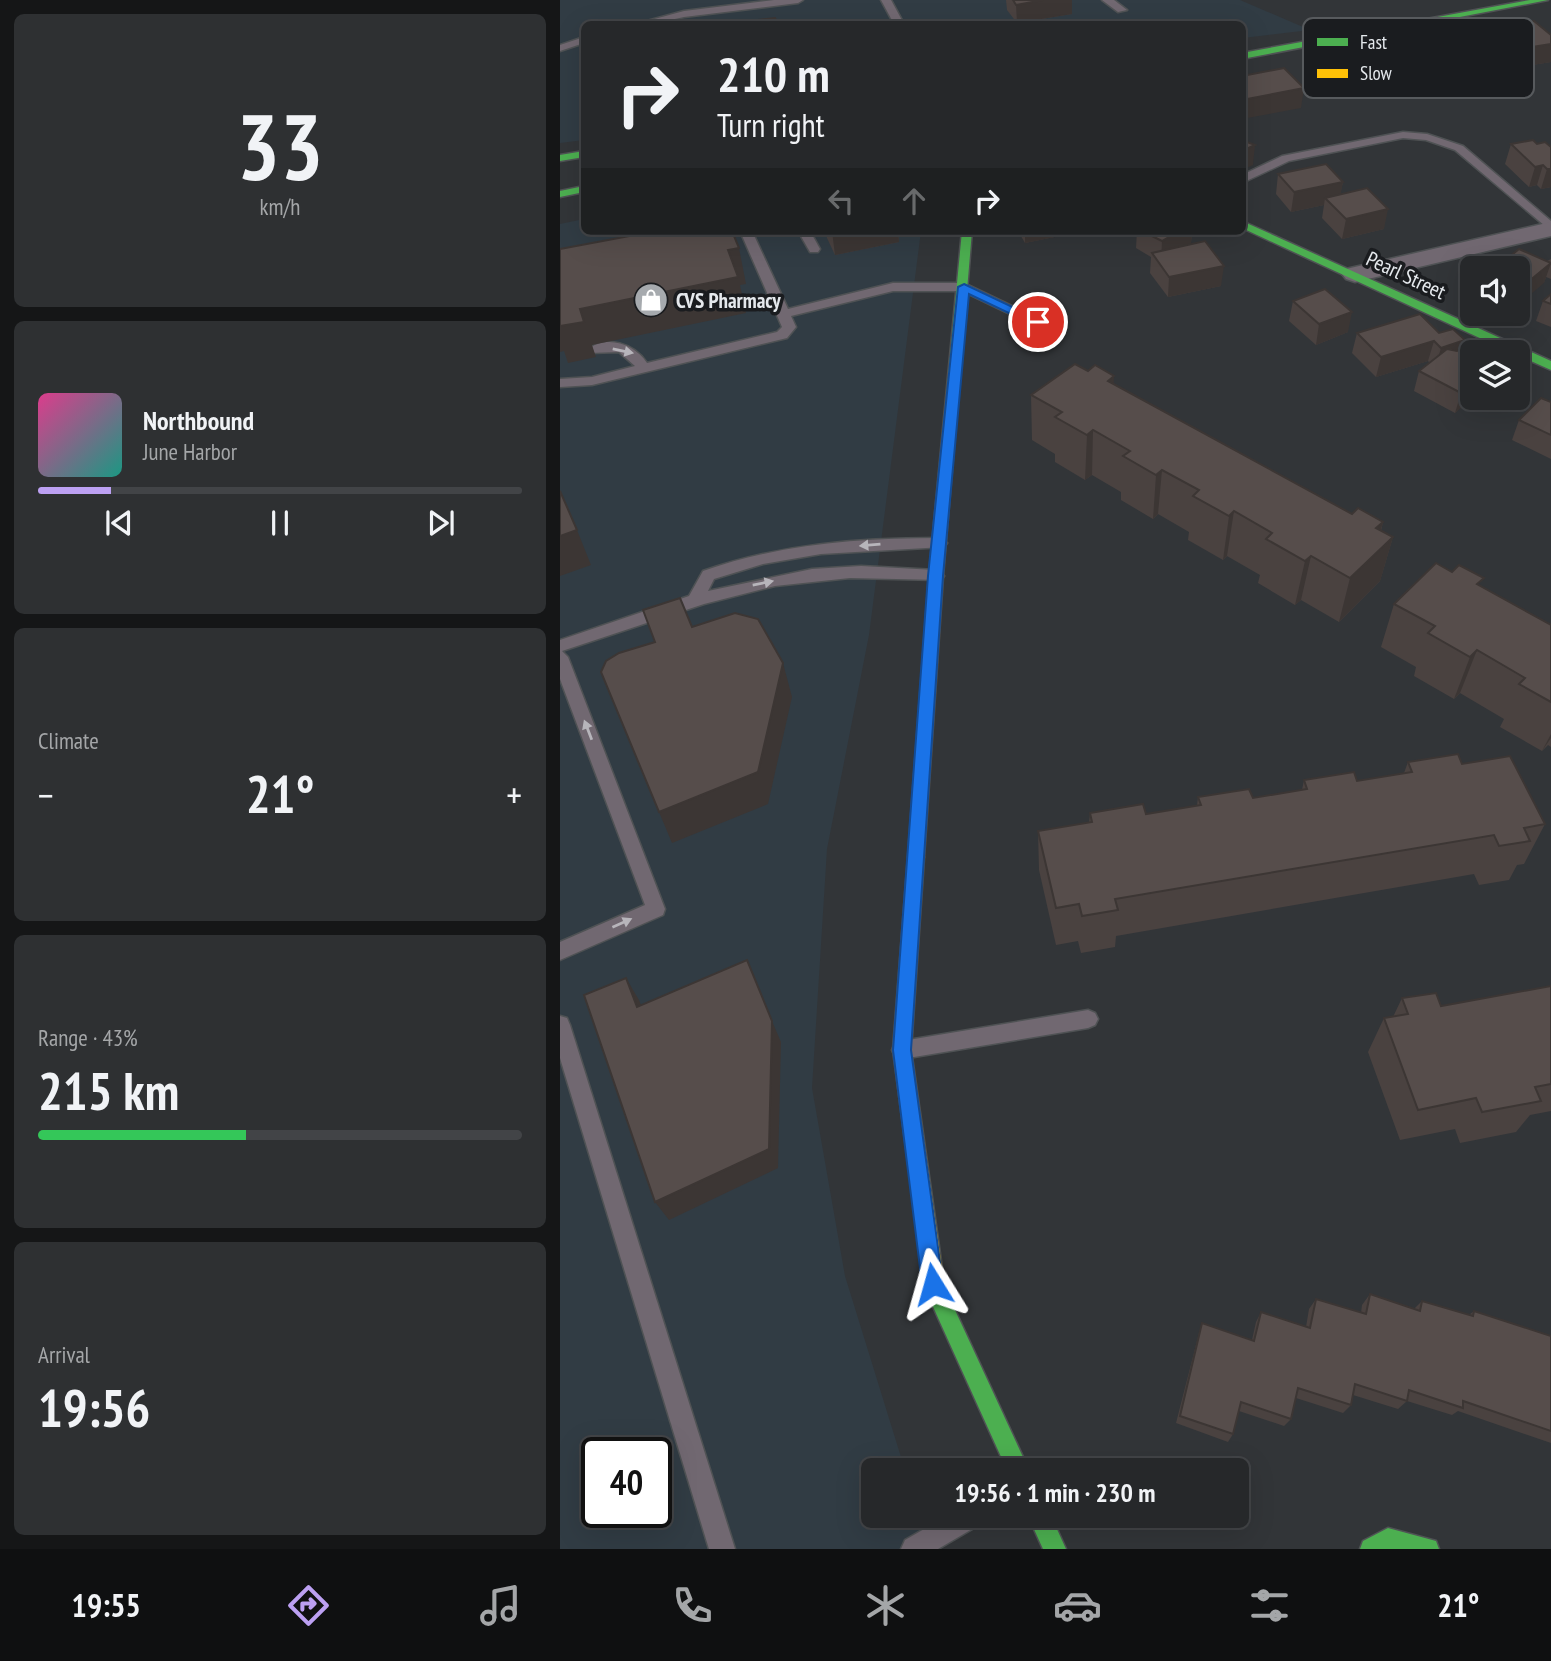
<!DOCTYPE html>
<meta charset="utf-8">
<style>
:root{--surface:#26282a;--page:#2e3032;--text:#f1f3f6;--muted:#a4a6a8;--line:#424447;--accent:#bca0f2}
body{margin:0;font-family:"PT Sans Narrow",sans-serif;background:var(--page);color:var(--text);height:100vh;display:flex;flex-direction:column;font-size:26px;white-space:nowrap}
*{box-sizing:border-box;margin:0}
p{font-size:23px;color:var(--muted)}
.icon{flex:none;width:38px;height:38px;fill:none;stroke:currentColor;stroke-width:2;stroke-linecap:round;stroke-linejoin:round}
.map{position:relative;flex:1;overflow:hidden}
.sheet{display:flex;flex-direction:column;gap:14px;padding:14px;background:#151617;width:560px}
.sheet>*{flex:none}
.guide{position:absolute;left:21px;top:21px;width:665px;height:214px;border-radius:10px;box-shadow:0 7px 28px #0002,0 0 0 2px var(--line);background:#26282a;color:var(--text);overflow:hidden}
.fabs{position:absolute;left:900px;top:256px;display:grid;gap:14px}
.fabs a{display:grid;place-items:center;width:70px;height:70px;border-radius:10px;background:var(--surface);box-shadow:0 7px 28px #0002,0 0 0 2px var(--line);font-size:35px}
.speed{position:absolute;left:21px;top:1437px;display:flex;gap:14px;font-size:35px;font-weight:700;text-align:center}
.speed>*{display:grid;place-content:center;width:91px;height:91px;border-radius:50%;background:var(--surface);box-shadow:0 7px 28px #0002,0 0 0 2px var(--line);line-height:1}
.speed .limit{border:4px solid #111;border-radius:10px;background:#fff;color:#111}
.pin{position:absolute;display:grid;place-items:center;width:60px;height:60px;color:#fff;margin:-30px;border:4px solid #fff;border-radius:50%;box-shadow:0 2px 7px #0007}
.me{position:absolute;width:77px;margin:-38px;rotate:352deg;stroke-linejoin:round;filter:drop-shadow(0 0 5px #0008)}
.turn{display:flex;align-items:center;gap:24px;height:147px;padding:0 21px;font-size:32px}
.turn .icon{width:91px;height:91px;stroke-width:2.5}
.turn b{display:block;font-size:49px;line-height:60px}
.lanes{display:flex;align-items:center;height:66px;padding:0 21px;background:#0003;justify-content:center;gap:35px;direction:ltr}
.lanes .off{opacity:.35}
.big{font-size:52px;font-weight:700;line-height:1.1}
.sheet .card{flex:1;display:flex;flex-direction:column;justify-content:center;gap:10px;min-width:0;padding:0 24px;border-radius:10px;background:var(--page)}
.sheet .dial{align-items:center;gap:0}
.dial b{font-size:91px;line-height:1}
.song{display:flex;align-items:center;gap:21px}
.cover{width:84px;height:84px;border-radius:10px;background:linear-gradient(135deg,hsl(330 70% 55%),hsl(170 70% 35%))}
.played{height:7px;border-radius:4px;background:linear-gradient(90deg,var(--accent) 15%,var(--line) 15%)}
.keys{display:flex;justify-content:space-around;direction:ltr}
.heat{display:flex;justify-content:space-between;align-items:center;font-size:38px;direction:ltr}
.charge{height:10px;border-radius:5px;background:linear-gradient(90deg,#34c759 43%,var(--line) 0)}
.trip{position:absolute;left:301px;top:1458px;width:388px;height:70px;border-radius:10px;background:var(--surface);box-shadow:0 7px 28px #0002,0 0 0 2px var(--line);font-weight:700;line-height:70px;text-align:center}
.tabs{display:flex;height:112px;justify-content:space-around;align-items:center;background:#0f1011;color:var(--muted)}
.tabs .icon{width:49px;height:49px}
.tabs .current{color:var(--accent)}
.tabs b{font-size:32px;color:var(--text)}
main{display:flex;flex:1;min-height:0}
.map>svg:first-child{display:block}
.built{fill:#313c44;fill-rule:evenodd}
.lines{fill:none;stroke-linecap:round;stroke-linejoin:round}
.lane-casing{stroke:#4f5254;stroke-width:3}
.street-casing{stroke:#4f5254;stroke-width:3}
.fast-casing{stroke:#4f5254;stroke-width:3}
.slow-casing{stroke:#4f5254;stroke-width:3}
.lane{fill:#716871;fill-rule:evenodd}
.street{fill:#716871;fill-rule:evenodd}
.fast{fill:#4caf50;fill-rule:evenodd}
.slow{fill:#ffc107;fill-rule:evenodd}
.wall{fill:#4a4240}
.shaded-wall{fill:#3c3634}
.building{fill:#564d4b;stroke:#3c3634;stroke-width:2}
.oneway{fill:#b7b5bb}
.route{fill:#1a73e8;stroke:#114b97;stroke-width:2}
.labels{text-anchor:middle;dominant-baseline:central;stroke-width:7;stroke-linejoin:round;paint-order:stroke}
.far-street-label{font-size:21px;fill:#e5e9ed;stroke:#1a1c1f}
.far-poi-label{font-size:21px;font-weight:bold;fill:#e5e9ed;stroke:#1a1c1f;text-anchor:start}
.key{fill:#1a1c1f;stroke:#575a5d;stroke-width:2}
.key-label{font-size:19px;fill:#e5e9ed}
</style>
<main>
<section class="sheet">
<div class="card dial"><b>33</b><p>km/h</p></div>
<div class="card">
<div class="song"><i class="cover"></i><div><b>Northbound</b><p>June Harbor</p></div></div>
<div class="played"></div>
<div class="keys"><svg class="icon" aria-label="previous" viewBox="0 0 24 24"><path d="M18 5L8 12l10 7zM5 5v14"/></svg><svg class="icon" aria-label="pause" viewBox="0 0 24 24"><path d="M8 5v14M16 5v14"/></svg><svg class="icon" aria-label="next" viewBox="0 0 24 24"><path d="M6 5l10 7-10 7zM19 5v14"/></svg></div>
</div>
<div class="card"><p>Climate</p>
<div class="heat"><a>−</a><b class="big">21°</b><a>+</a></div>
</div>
<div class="card"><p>Range · 43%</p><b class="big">215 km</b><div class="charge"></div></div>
<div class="card"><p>Arrival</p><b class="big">19:56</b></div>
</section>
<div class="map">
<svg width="991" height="1549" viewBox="0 0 991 1549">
<rect width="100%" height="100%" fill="#323538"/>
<g class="built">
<path d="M0 0H680L750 30 683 38 682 24H24V140L0 143Z"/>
<path d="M24 219V231H361L309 635 267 849 252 1088 285 1276 345 1470H313V1516H362L375 1549H0V224ZM37 1452H96V1512H37Z"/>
</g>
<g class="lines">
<g class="lane-casing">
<g id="lane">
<path d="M214 0H243L238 3 124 17 92 24H76L124 11Z"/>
<path d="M321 0H331L344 24H334Z"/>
<path d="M542 0H554L567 10 558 12Z"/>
<path d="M853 22H861L943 90V94H935L853 26Z"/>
<path d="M24 37V43L0 51V45Z"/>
<path d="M843 132 867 134 903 146 991 221V231L895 150 866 140 843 138 729 161 682 183V175L722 156Z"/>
<path d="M180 231H192L228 309 333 283H404L485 322 483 325H473L402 291H333L231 316 236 327 227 338 32 385 0 387V379L32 377 75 366 59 352 29 353 27 350C46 334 75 344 87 363L217 332 222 327Z"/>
<path d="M238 231H250L260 249 258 252H250Z"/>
<path d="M379 538 387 543 384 547 261 554 203 564 154 579 148 591 252 569 301 566 376 570 381 572 384 576 381 580 290 578 215 586 144 604 2 651 8 657 105 909 103 915 0 960V942L85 905 0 679V640L129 596 143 571C220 544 298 538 379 538Z"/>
<path d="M528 1010 535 1013 538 1019 535 1025 528 1028 342 1059 335 1057 332 1050 335 1043 342 1041Z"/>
<path d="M0 1016 7 1018 10 1025 175 1549H149L0 1058Z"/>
<path d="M387 1516H422L419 1525 378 1549H341L345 1540Z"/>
</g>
</g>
<g class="street-casing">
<path id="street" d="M991 222V236L795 282 786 279 782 274 786 269Z"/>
</g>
<g class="fast-casing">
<g id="fast">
<path d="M970 0H988L682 59V53Z"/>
<path d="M24 151V157L0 161V155Z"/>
<path d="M24 186V192L0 197V191Z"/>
<path d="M682 221 991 361V370L957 355V352H950L682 228Z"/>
<path d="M402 231H412L383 576 364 857 362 862 356 864 350 862 348 857 369 576Z"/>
<path d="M375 1279 382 1282 469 1470H447L365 1289 368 1282Z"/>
<path d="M468 1516H491L506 1549H483Z"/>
<path d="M828 1528 876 1541 879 1549H800L803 1541Z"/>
</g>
</g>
<g class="slow-casing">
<path id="slow" d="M356 850 362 852 364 857 351 1050 385 1289 382 1296 375 1299 368 1296 365 1289 333 1050 348 857 350 852Z"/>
</g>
<use href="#lane" class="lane"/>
<use href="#street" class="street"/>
<use href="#fast" class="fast"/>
<use href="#slow" class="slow"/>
</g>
<g class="wall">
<path d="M446 0H512V14L457 23 447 10Z"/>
<path d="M946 26 991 35V62L966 66 954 55 952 61 923 67 907 52 912 33 945 32Z"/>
<path d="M853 44 895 72 865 78 858 71 856 81 812 90 795 74 799 55 851 54Z"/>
<path d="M985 142 991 187 981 189 977 185 969 187 945 164 951 144H977Z"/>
<path d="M718 174 783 182 780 194 824 229 782 239 762 218 764 205 731 212 716 194Z"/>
<path d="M265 231H338L339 242 275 255 267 238Z"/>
<path d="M458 231H524L465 243Z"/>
<path d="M577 231H632L631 243 627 245 661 286 608 297 590 273 591 257 576 248Z"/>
<path d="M991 259V279L986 277 984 283 987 261Z"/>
<path d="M991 294V327L976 321 983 301Z"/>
<path d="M733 301 788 332 756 345 729 321Z"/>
<path d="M797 333H879L903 346 912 397 895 413 854 391 859 371 870 363 868 361 816 377 792 353Z"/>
<path d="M554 384 792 514 823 522 821 531 833 537 820 581 779 622 741 600 735 605 698 583 700 575 667 556 663 560 628 540 629 532 598 514 593 519 561 500V492L532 475 525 480 495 462V454L472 440 471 395Z"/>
<path d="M991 402V459L952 440 959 420Z"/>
<path d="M892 572 991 625V747L988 745 982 751 940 727 944 719 900 693 894 699 854 676 856 667 821 647 834 604Z"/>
<path d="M848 762 902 764 985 824 964 864 957 865 949 880 919 885 914 874 556 936 555 947 521 953 518 941 496 945 479 870 478 831 529 823 530 813 586 814 637 806 638 797 693 798 742 790 744 780 797 781 844 773Z"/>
<path d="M991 986V1111L970 1115 956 1132 900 1143 895 1129 840 1140 808 1052 824 1018 833 1017 842 998 881 1006Z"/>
<path d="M810 1294 854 1309 862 1301 909 1315 914 1311 991 1336V1443L898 1411 892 1415 847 1401 838 1409 793 1395 791 1405 783 1413 736 1398 731 1419 724 1426 679 1411 673 1434 668 1442 616 1423 639 1333 642 1323 692 1340 696 1322 701 1312 746 1327 749 1309 756 1299 801 1313 802 1305Z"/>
</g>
<g class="shaded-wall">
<path d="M483 0H512V14L457 23 456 5Z"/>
<path d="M957 42 952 61 923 67 928 47Z"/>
<path d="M991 44V62L966 66 972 47Z"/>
<path d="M899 53 895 72 865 78 870 59Z"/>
<path d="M860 61 856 81 812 90 816 70Z"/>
<path d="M744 88 741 108 682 119V100Z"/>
<path d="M695 145 693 165 682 170V151Z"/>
<path d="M983 165 977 185 969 187 975 167Z"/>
<path d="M987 169H991V187L981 189Z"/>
<path d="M783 182 779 202 765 198 764 205 731 212 734 192Z"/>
<path d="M828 209 824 229 782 239 786 219Z"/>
<path d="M272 231H338L339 242 275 255Z"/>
<path d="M465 231H524L465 243Z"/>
<path d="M619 231H632L631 243 601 262 602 241Z"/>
<path d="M179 248 186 284 180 285 186 313 32 345 36 357 8 363 4 351 0 352V326L20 309 168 250Z"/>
<path d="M991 263 984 283 957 306V291Z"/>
<path d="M664 266 661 286 608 297 609 277Z"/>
<path d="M792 312 788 332 756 345 759 324Z"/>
<path d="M905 340 899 361 875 368 881 348Z"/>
<path d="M874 341 868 361 816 377 821 357Z"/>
<path d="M554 376 552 421 548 381Z"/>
<path d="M912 384V397H914L895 413 901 393Z"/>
<path d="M533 430 532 475 525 480 527 435Z"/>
<path d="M602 470 598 514 593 519 596 475Z"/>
<path d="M674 511 667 556 663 560 669 516Z"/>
<path d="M823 522 814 555 833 537 820 581 779 622 790 578 816 528Z"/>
<path d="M17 530 31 565 0 576V536Z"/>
<path d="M751 556 741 600 735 605 745 561Z"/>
<path d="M917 650 900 693 894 699 910 657Z"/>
<path d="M223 663 232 697 208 804 112 843 99 812Z"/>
<path d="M991 734V738L982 751Z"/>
<path d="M66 978 79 1000 90 1028 77 1007Z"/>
<path d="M212 1021 221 1042 218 1168 109 1220 95 1202Z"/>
</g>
<g class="building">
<path d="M453 0H483L456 5Z"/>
<path d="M215 18 218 24H165Z"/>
<path d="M974 21 991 35V44L972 47 946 26Z"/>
<path d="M724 68 744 88 682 100V76Z"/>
<path d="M682 140 695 145 682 151Z"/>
<path d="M973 140 977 144 985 142 991 147V169H987L983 165 975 167 951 144Z"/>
<path d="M766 164 783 182 734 192 718 174Z"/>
<path d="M807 188 828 209 786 219 765 198Z"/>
<path d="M96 231H172L179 248 168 250 178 277 20 309 24 322 0 326V249Z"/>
<path d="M582 231H619L602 241Z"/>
<path d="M645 241 664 266 609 277 592 253Z"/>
<path d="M959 249 991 263 957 291V268H936Z"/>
<path d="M765 289 792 312 759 324 733 301Z"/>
<path d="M991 294V304L983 301Z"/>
<path d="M860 314 879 333 893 329 905 340 881 348 874 341 821 357 797 333Z"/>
<path d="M910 341 931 352H912V384L901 393 859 371 887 349 897 351Z"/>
<path d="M515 364 528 371 535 365 554 376 548 381 792 514 798 508 823 522 816 528 833 537 790 578 751 556 745 561 706 539 712 533 674 511 669 516 633 496 639 490 602 470 596 475 563 456 570 451 533 430 527 435 495 417 502 412 471 395Z"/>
<path d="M981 398 991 402V435L959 420Z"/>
<path d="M0 491 17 530 0 536Z"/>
<path d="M876 563 892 572 899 565 924 578 917 584 991 625V702L959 684 965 678 917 650 910 657 868 633 875 626 834 604Z"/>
<path d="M120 598 132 627 175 613 198 619 223 663 198 772 99 812 41 672 46 661 59 653 95 642 83 610Z"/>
<path d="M898 754 902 764 950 756 985 824 964 828 970 841 939 846 934 835 555 899 558 910 522 916 519 904 496 908 478 831 532 822 530 813 583 804 586 814 641 805 638 797 689 789 693 798 747 789 744 780 794 772 797 781 852 772 848 762Z"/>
<path d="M187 960 212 1021 209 1149 95 1202 24 995 66 978 77 1007Z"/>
<path d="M991 986V1084L975 1087 981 1101 922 1112 916 1098 858 1110 824 1018 848 1014 842 998 876 993 881 1006Z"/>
<path d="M810 1294 860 1311 862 1301 913 1316 914 1311 991 1336V1431L903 1401V1408L849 1390 847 1401 795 1384 791 1405 738 1388 731 1419 681 1402 673 1434 620 1416 642 1323 694 1341 701 1312 750 1328 756 1299 806 1314Z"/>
</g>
<defs><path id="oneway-solid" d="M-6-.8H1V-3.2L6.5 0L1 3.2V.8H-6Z" transform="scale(1.75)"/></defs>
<g class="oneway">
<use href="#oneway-solid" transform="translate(63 351) rotate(12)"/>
<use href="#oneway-solid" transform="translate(310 545) rotate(175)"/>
<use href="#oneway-solid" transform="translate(203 583) rotate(-11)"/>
<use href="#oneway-solid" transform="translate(28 730) rotate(-111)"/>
<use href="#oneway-solid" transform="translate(62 923) rotate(-24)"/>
</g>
<path class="route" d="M404 284 484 322 474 325 409 294 383 576 351 1050 383 1284 380 1291 373 1294 365 1291 362 1284 333 1050 368 576 398 287Z"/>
<defs>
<g id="shop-disc" transform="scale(1.75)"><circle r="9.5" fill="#a6aaae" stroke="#1a1c1f"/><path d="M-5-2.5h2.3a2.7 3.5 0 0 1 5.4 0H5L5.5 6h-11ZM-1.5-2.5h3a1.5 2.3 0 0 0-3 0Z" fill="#fff"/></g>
</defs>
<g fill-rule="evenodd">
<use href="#shop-disc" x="91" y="300"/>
</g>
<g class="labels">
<g class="far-street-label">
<text transform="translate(846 275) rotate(25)">Pearl Street</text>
</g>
<g class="far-poi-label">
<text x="116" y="300">CVS Pharmacy</text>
</g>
</g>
<rect x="743" y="18" width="231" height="80" rx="10" class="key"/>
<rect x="757" y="38" width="31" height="8" fill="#4caf50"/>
<rect x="757" y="69" width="31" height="9" fill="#ffc107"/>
<g class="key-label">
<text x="800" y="49">Fast</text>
<text x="800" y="80">Slow</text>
</g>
</svg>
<div class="fabs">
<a><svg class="icon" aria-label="sound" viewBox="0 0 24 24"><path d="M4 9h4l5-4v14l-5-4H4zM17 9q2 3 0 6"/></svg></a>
<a><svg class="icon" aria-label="layers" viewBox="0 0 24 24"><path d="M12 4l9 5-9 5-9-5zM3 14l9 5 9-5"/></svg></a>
</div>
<div class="speed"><div class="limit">40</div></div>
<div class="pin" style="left:478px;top:322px;background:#d93025"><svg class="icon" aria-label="arrive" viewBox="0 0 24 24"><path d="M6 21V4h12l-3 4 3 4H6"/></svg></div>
<svg class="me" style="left:373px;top:1284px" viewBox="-20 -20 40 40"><path d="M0-17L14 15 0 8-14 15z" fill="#1a73e8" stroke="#fff" stroke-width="4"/></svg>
<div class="trip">19:56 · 1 min · 230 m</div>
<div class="guide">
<div class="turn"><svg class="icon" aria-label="right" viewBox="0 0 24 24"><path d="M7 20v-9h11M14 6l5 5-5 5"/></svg><div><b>210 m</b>Turn right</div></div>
<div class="lanes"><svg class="icon off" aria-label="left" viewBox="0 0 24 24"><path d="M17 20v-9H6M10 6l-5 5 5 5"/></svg><svg class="icon off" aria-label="ahead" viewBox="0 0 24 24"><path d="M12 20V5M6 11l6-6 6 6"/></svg><svg class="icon" aria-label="right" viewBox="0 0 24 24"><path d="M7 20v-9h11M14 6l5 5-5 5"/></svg></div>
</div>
</div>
</main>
<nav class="tabs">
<b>19:55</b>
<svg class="icon current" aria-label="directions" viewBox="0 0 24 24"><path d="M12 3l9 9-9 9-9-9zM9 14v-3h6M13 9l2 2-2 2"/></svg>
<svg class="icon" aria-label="music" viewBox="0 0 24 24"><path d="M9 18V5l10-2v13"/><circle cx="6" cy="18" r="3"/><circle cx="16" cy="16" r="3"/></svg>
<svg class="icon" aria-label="phone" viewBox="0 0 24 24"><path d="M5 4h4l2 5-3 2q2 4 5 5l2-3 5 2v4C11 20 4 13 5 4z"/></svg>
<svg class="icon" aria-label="climate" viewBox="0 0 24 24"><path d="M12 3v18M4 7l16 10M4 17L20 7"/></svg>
<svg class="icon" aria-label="car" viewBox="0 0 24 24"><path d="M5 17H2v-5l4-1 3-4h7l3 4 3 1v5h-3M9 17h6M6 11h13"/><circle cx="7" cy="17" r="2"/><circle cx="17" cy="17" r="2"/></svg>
<svg class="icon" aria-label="filters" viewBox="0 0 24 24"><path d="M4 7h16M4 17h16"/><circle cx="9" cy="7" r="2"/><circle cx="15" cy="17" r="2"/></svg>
<b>21°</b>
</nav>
